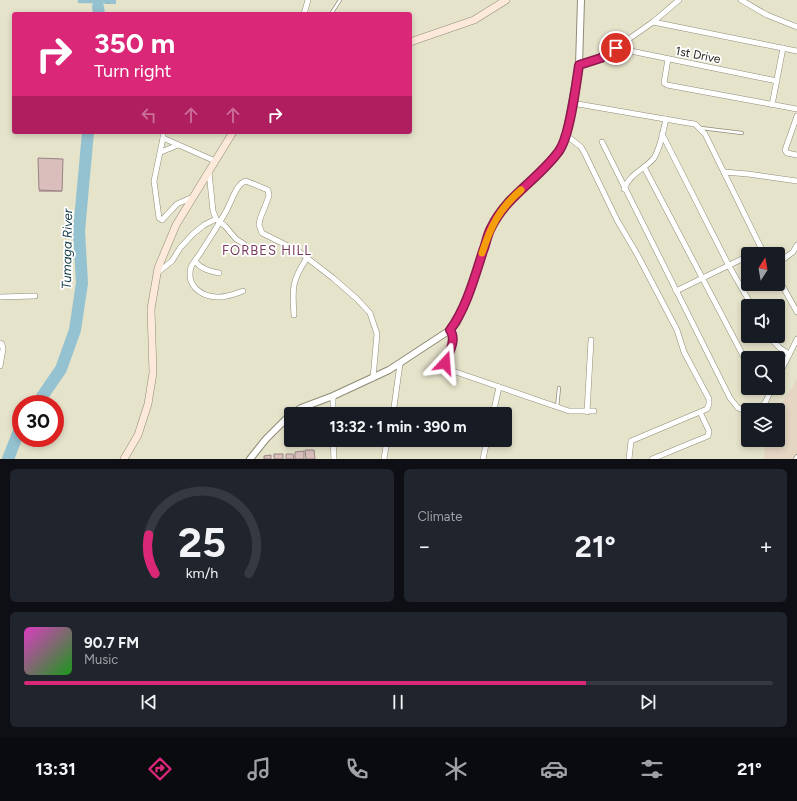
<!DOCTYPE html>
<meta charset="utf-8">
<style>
:root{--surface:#171b24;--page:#20242c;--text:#f1f3f6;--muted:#9ea1a6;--line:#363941;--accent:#db2777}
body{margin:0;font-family:Figtree,sans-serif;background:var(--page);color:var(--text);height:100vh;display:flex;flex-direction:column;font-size:15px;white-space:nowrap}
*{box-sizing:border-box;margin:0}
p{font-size:13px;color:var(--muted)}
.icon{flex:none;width:22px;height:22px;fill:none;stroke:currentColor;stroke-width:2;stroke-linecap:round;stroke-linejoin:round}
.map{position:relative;height:459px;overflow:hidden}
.side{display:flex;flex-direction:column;gap:10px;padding:10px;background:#0d0f14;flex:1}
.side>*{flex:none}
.guide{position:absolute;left:12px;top:12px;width:400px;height:122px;border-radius:4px;box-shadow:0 2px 6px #0003;background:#db2777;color:#fff;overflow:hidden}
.needle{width:26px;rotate:11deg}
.fabs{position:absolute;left:741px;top:247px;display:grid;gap:8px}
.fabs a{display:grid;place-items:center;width:44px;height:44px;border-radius:4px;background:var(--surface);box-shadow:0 2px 6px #0003;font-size:20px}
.speed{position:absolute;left:12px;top:395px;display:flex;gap:8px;font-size:20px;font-weight:700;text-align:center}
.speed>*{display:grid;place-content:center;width:52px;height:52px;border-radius:50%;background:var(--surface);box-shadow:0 2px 6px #0003;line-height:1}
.speed .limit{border:6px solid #d22;background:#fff;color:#111}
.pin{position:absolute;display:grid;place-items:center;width:34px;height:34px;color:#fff;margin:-17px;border:2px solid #fff;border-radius:50%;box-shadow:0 1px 4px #0007}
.me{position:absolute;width:44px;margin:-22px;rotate:19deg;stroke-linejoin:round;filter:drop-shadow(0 0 3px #0008)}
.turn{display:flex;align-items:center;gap:14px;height:84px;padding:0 16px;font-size:18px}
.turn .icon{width:52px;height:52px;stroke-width:2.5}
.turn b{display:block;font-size:28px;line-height:34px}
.lanes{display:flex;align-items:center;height:38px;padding:0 16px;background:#0003;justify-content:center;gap:20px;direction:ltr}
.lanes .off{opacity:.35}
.big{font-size:30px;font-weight:700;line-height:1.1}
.side .tile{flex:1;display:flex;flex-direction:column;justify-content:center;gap:6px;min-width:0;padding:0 14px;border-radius:6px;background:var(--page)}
.side .dial{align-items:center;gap:0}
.dial svg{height:104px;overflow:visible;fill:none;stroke:var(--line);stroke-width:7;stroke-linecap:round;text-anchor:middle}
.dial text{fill:var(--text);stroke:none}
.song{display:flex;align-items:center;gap:12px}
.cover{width:48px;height:48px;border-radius:6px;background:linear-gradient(135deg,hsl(310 70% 55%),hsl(120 70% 35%))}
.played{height:4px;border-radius:2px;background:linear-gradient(90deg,var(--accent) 75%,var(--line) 75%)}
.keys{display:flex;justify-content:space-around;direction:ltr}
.heat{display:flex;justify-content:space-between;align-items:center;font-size:22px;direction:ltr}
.side .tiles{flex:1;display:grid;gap:10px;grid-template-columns:1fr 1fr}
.tile:last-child{grid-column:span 2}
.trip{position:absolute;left:284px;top:407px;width:228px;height:40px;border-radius:4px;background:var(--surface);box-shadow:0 2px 6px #0003;font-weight:700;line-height:40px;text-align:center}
.dock{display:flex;height:64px;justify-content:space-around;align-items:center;background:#090b0e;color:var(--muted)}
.dock .icon{width:28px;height:28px}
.dock .on{color:var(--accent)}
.dock b{font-size:18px;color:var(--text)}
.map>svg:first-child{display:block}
.education{fill:#e4d6c3}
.water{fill:url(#water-ripples)}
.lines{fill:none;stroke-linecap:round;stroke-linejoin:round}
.canal{stroke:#95c2d0;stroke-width:7}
.river{stroke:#95c2d0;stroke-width:12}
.service-casing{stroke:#8f8c76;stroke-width:4}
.minor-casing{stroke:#8f8c76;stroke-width:6}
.tertiary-casing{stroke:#8f8c76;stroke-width:8}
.secondary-casing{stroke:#8f8c76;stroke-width:8}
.service{stroke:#fff;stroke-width:2.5}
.minor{stroke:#fff;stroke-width:5}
.tertiary{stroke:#fff;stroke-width:6}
.secondary{stroke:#fde9d9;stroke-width:7}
.wall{fill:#bba3a2}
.building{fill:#d9bebc;stroke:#988584}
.route-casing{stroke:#8e194d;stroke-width:10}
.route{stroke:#db2777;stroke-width:7}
.slow{stroke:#f59e0b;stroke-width:7}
.labels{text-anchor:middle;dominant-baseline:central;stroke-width:3.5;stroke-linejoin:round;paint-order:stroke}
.street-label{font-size:12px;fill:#25231b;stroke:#fff}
.water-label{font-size:13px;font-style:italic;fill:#143c48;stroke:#fff}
.neighbourhood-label{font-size:13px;letter-spacing:1px;fill:#7a3a5d;stroke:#fff}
</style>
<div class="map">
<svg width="797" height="459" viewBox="0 0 797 459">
<defs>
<pattern id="water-ripples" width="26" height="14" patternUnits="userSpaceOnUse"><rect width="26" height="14" fill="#95c2d0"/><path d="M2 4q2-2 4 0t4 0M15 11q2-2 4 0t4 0" fill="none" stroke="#80a6b2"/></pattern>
</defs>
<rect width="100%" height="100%" fill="#e6e3cb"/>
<path class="education" d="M797 379V459H764L765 440H778V410Z"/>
<path class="water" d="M78 0H116V4L78 3Z"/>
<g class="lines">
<path class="canal" d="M98 4V7"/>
<g class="river">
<path d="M98 7 99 14"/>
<path d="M37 404 61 369 75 330 82 283 79 231 88 132"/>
<path d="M8 459 21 426"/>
</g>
<g class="service-casing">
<g id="service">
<path d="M331 14 340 0"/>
<path d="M701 128 742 133"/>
<path d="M557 407 559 388"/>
<path d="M795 459 797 456"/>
</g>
</g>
<g class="minor-casing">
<g id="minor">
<path d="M741 0 767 15 797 27"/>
<path d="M304 14 308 0"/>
<path d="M653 22 797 51"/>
<path d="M616 48 777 81"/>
<path d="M668 59 664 83 667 85 797 109"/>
<path d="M579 65 601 58 616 48 653 22 679 0"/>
<path d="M572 103 688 123 695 124 705 134 764 254"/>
<path d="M772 105 783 48"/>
<path d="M797 116 785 150 787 153 797 155"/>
<path d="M163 132V138L215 161"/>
<path d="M662 134 729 266 752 306"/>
<path d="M566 135 581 147 585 154 617 220 637 254 677 330 684 352 709 399V404L707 409 631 441 629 459"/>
<path d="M163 138 154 181 159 218 162 220 177 204 193 197"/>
<path d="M602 142 730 398 738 408 748 412"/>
<path d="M161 152 178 145"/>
<path d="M644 167 748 365"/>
<path d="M209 172 213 211 216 219 225 226 236 239 244 244"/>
<path d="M724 172 748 174 797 181"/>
<path d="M624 189C630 173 644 170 654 158 661 147 663 131 666 119"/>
<path d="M751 254 761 249"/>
<path d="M195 261C201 269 209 271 219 273"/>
<path d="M778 263 793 252 797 245"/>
<path d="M157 273 172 261 180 248 193 234 204 225 216 219"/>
<path d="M778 278 797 312"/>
<path d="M243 291C234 294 225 298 216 297 200 296 186 285 191 267 193 262 198 257 201 252 209 239 218 226 225 213 231 204 236 183 246 181L268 190 269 196 260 219 259 225 262 233 298 251 333 278 357 299 370 313 377 334 373 378"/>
<path d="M676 291 748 256"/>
<path d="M0 297 35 296"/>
<path d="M294 315C292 288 292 280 307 258"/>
<path d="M450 330C458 342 446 354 445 367L447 369 569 411H594"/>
<path d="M768 336 780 348 789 354"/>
<path d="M0 343 2 344 3 349 0 366"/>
<path d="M778 377 797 339"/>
<path d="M333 396V414"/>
<path d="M757 410 765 403 772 388"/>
<path d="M587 412 591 340"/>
<path d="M393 414 400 364"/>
<path d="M493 414 499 387"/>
<path d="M333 440 334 459"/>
<path d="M384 459 387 440"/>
<path d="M483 459 487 440"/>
<path d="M652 459 708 436 709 431 700 412"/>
</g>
</g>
<g class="tertiary-casing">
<g id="tertiary">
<path d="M292 414 301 408 333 396 389 370 450 330 457 322 474 280 490 229 500 212 509 200 533 180 560 151 566 135 579 65 581 0"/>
<path d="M250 459 266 439 291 414"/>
</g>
</g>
<g class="secondary-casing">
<g id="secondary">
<path d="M410 42 474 20 506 0"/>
<path d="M124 459 138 435 148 404 153 373 151 309 158 268 176 225 233 132"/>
</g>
</g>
<use href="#service" class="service"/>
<use href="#minor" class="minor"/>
<use href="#tertiary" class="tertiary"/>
<use href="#secondary" class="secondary"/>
</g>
<path class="wall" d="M38 158 63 159 62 192H39Z"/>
<g class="building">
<path d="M38 158 63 159 62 191 39 190Z"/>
<path d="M305 450H314L315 459H306Z"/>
<path d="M304 451V459H295V452Z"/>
<rect x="274" y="454" width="9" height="5"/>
<path d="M286 454H293L294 459H286Z"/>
<path d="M271 455V459H264V456Z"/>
</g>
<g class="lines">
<g class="route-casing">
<path id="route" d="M445 363C449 352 457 340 450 330 466 309 475 276 483 251 486 244 487 235 491 228 506 196 539 179 559 151 570 136 576 85 579 65L601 58 616 48"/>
</g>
<use href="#route" class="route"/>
<path class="slow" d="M482 253C491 226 499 209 521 190"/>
</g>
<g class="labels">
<g class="street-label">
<text transform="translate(698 55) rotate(11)">1st Drive</text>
</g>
<g class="water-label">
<text transform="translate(67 249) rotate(-89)">Tumaga River</text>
</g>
<g class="neighbourhood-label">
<text x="267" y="250">FORBES HILL</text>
</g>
</g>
</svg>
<div class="fabs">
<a><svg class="needle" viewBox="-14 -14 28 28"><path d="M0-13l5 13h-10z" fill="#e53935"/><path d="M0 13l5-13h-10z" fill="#9ea1a6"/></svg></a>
<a><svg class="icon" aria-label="sound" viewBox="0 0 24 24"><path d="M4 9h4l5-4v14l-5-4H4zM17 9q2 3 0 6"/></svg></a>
<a><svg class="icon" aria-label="search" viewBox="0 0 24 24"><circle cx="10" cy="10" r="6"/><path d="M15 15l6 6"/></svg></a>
<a><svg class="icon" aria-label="layers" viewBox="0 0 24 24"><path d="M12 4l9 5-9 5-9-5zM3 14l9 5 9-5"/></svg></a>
</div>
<div class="speed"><div class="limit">30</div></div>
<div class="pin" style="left:616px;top:48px;background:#d93025"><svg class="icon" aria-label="arrive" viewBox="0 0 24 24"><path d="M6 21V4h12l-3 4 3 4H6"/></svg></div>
<svg class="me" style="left:445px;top:363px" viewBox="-20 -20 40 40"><path d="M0-17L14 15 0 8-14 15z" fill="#db2777" stroke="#fff" stroke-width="4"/></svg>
<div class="trip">13:32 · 1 min · 390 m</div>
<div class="guide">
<div class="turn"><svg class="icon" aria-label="right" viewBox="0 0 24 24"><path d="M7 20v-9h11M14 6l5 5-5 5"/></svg><div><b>350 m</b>Turn right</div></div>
<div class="lanes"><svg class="icon off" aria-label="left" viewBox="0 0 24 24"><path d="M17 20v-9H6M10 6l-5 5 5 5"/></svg><svg class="icon off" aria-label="ahead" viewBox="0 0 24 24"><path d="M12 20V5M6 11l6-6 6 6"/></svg><svg class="icon off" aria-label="ahead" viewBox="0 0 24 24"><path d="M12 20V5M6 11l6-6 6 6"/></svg><svg class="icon" aria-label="right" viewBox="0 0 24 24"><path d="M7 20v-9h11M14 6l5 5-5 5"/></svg></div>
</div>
</div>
<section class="side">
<div class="tiles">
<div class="tile dial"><svg viewBox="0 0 100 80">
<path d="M14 69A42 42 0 1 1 86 69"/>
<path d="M14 69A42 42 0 0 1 9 39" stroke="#db2777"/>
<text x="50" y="56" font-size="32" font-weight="700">25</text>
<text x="50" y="72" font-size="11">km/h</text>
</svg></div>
<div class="tile"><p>Climate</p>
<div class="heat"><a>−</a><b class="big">21°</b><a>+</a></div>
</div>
<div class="tile">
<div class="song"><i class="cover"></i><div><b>90.7 FM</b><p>Music</p></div></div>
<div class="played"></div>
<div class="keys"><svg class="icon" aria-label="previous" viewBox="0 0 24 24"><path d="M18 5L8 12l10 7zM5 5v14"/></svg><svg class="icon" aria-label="pause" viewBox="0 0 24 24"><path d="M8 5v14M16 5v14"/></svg><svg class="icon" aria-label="next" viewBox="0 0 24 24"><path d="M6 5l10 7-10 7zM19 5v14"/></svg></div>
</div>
</div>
</section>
<nav class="dock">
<b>13:31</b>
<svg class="icon on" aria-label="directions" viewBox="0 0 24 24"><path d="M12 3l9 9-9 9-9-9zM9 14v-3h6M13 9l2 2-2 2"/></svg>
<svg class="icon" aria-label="music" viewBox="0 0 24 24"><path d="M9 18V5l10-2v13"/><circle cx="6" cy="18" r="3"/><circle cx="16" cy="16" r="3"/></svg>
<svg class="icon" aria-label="phone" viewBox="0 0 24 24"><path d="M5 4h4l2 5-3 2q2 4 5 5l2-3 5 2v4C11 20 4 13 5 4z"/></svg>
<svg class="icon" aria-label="climate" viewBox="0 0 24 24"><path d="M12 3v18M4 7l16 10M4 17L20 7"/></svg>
<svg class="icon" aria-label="car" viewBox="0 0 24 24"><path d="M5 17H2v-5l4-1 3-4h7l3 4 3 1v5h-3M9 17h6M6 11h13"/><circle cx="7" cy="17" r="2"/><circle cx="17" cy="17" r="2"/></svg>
<svg class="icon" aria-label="filters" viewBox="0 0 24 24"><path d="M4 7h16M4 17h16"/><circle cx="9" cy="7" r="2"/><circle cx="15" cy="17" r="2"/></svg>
<b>21°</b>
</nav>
